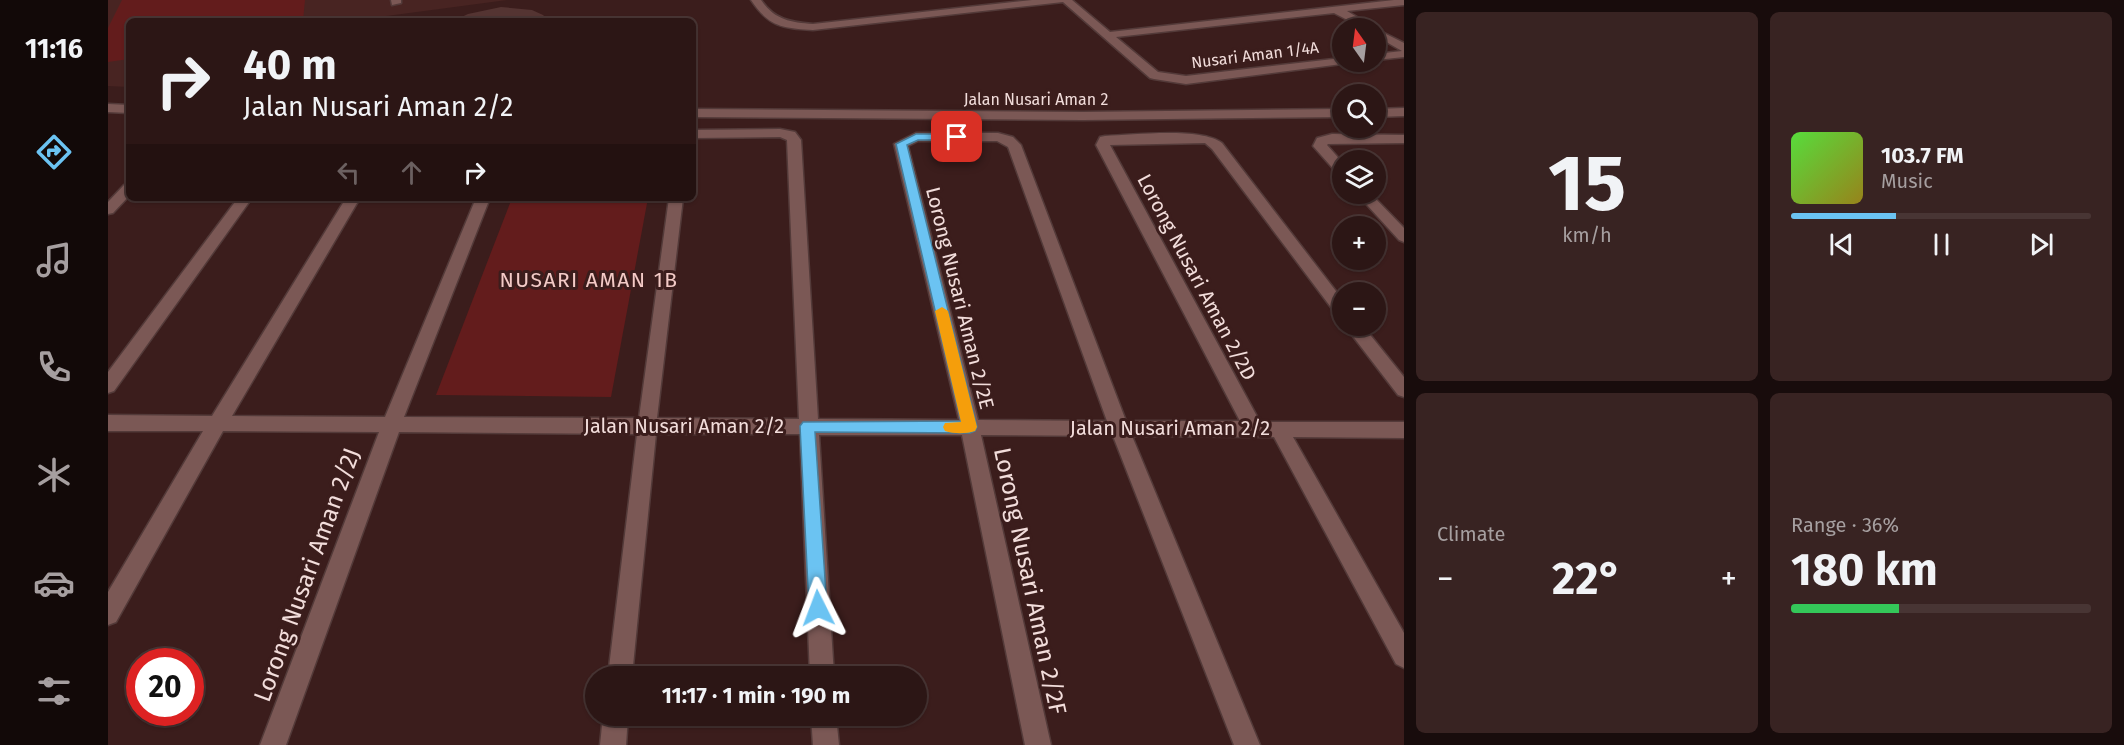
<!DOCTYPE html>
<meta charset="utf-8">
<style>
:root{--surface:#2c1615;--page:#382322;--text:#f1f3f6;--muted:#a69fa0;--line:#483534;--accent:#6bc3f2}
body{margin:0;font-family:"Fira Sans",sans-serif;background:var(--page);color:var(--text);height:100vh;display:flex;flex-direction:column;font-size:22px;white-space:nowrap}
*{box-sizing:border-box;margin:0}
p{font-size:20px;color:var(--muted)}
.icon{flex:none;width:33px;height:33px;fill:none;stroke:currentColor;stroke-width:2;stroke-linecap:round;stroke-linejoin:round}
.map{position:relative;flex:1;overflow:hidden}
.sheet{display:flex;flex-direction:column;gap:12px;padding:12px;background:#180c0c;width:720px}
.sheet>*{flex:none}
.banner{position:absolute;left:18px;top:18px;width:570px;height:183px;border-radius:9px;box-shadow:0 2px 4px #0004,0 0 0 2px var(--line);background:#2c1615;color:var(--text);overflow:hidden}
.needle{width:39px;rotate:346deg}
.tools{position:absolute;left:1224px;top:18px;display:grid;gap:12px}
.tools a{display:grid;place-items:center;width:54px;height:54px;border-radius:50%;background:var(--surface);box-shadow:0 2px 4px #0004,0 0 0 2px var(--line);font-size:30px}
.speed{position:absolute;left:18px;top:648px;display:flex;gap:12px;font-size:30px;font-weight:700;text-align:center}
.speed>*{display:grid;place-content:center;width:78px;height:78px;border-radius:50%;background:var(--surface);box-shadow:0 2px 4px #0004,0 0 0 2px var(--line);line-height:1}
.speed .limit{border:9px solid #d22;background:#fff;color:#111}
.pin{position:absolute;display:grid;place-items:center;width:51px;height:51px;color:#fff;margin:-26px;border-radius:12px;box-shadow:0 3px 9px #0006}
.me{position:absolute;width:66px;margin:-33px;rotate:357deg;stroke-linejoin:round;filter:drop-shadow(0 0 4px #0008)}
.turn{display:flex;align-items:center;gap:21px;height:126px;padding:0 18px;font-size:27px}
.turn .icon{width:78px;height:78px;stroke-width:2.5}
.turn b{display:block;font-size:42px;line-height:51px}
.lanes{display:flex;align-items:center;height:57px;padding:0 18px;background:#0003;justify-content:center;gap:30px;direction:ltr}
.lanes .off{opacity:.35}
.big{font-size:45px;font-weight:700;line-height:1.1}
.sheet .card{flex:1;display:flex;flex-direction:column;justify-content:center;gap:9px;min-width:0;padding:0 21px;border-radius:9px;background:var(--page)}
.sheet .dial{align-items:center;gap:0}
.dial b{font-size:78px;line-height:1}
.song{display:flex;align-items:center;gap:18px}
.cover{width:72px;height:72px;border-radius:9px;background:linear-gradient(135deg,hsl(110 70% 55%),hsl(50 70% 35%))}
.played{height:6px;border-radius:3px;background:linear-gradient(90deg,var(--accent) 35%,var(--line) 35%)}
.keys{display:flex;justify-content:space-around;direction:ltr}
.heat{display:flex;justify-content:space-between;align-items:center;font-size:33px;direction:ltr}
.charge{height:9px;border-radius:4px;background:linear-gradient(90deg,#34c759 36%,var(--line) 0)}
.sheet .tiles{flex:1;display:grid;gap:12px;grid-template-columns:repeat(2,1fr)}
.trip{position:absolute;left:477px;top:666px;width:342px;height:60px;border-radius:30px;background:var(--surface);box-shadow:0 2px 4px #0004,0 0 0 2px var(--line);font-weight:700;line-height:60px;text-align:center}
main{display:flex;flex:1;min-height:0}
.tab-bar{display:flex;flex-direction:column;width:108px;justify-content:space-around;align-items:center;background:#120908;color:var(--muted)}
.tab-bar .icon{width:42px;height:42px}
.tab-bar .current{color:var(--accent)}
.tab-bar b{font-size:27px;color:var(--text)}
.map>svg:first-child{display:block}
.built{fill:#482422}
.green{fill:#631c1c}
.building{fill:#543432}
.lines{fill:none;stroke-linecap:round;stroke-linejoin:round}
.minor-casing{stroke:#533a39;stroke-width:3}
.minor{fill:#7b5855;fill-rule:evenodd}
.route{fill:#6bc3f2;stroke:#467f9d;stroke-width:1.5}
.slow{fill:#f59e0b}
.labels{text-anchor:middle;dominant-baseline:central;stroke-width:6;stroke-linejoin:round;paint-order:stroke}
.far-street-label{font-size:16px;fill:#f2dddb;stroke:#3b1d1c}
.street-label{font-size:20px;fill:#f2dddb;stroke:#3b1d1c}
.neighbourhood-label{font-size:21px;letter-spacing:1.5px;fill:#f3cac6;stroke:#3b1d1c}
.near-street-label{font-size:24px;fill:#f2dddb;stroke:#3b1d1c}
</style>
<main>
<nav class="tab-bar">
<b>11:16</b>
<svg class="icon current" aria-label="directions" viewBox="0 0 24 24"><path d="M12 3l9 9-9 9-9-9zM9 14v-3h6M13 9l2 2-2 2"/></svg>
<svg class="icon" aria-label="music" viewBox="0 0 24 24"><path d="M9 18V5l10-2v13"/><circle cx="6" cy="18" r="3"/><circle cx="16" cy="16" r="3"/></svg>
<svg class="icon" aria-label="phone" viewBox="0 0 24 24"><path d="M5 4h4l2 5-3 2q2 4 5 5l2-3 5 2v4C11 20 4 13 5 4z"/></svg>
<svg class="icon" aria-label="climate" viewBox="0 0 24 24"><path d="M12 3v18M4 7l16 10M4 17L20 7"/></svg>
<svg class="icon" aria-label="car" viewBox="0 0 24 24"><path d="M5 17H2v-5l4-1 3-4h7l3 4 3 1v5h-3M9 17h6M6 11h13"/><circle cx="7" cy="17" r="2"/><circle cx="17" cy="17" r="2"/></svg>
<svg class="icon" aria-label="filters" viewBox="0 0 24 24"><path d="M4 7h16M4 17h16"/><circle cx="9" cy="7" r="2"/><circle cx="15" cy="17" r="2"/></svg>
</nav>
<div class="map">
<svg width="1296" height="745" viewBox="0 0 1296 745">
<rect width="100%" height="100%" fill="#3b1d1c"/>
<path class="built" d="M0 0H399L241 21H21V87L0 86Z"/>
<g class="green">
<path d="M14 0H197L195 21H21V59L0 62V28Z"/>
<path d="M404 198H540L503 397 328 395Z"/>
</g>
<path class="building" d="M393 7 424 10 435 15 441 21H345L360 14Z"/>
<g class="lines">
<g class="minor-casing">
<g id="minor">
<path d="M283 0H293V3L284 5Z"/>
<path d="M643 0H653C667 20 682 22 705 24L924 0H964L1002 32 1286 0H1296V5L1239 11 1267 28H1255L1226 13 1008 37 1050 72 1078 76 1234 58V62H1239L1234 64 1078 84 1046 79 1042 78 955 2 705 30C674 28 661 27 643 0Z"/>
<path d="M1268 29 1296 43V57L1268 60V54L1294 51 1268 36Z"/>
<path d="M0 104 21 105V113L0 112Z"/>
<path d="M1296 108V116L1268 117V109Z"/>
<path d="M585 109 975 112 1234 109V117L975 120 585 117Z"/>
<path d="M672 129 687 132 693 140 710 419 851 420 786 144 808 133H890L905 137 913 145 1018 421H1132L988 145 992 137 997 136C1026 135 1092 127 1114 143L1234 299V316L1228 314 1104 149 1097 143 1002 145 1152 422H1296V438L1185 437 1296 633V668L1288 664 1166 437 1024 436 1152 745H1126L1005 436 873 435 943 745H917L854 435H711L726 676H702L692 434H548L524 676H500L529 434 291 432 178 745H152L271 432 115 431 8 622 0 625V592L95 431H0V415L104 416 238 198H252L124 416 277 417 368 198H382L296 417 531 418 561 198H575L549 418 691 419 679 140 672 137 585 138V130ZM810 141H889L900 147 999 421 870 420 800 146Z"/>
<path d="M1224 134 1296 135V143L1220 144 1219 145 1234 162V174L1229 173 1205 146 1209 138Z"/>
<path d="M21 184V196L5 213 0 214V202L16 185Z"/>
<path d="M1249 194H1263L1296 228V242L1291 240Z"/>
<path d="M130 198H144L6 391 0 393V372Z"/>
<path d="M1237 326H1255L1296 377V397L1290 395Z"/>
<path d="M495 716H520L518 745H492Z"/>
<path d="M703 716H728L731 745H705Z"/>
</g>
</g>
<use href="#minor" class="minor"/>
</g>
<path class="route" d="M808 134H849L854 137 849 140H810L799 145 869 427 867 431 862 433 707 432 719 608 716 614 710 617 704 614 701 608 692 426 695 422 853 421 788 144Z"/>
<path class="slow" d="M834 307 840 311 869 427 867 431C858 434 846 434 837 431L835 427 837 423 853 422 827 311Z"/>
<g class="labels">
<g class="far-street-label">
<text transform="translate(1147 55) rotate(-7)">Nusari Aman 1/4A</text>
<text x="928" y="99">Jalan Nusari Aman 2</text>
</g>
<g class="street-label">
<text transform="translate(1089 277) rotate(62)">Lorong Nusari Aman 2/2D</text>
<text transform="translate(852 298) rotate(76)">Lorong Nusari Aman 2/2E</text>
<text x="576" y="426">Jalan Nusari Aman 2/2</text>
<text x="1062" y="428">Jalan Nusari Aman 2/2</text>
</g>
<g class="neighbourhood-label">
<text x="481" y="280">NUSARI AMAN 1B</text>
</g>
<g class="near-street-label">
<text transform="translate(199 575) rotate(-70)">Lorong Nusari Aman 2/2J</text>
<text transform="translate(922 581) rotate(78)">Lorong Nusari Aman 2/2F</text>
</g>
</g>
</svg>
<div class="tools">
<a><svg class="needle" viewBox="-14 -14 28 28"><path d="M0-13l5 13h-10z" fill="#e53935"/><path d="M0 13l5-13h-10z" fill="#a69fa0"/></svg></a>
<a><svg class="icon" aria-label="search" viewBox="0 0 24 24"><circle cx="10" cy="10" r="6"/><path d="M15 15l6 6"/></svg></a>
<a><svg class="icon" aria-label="layers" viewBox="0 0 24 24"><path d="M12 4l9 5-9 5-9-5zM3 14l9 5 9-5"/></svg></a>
<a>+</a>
<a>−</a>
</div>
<div class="speed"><div class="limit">20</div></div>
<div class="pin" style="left:849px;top:137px;background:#d93025"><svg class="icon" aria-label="arrive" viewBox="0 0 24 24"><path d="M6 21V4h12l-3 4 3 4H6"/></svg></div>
<svg class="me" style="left:710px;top:608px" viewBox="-20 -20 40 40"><path d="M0-17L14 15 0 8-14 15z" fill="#6bc3f2" stroke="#fff" stroke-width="4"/></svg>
<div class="trip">11:17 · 1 min · 190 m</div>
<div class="banner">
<div class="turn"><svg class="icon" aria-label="right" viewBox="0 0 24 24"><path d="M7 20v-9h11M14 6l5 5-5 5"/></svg><div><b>40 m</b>Jalan Nusari Aman 2/2</div></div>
<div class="lanes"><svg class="icon off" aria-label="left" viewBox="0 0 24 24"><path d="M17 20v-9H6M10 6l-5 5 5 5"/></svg><svg class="icon off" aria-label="ahead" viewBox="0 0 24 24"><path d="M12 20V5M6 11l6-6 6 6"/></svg><svg class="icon" aria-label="right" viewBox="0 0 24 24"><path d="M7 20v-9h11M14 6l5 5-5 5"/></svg></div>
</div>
</div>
<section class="sheet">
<div class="tiles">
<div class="card dial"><b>15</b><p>km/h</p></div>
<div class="card">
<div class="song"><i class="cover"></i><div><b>103.7 FM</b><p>Music</p></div></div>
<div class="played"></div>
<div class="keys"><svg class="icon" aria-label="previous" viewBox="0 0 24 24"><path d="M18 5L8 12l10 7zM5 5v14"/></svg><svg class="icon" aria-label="pause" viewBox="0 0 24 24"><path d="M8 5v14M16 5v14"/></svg><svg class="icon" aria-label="next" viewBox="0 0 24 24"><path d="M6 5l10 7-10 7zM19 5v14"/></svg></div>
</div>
<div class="card"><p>Climate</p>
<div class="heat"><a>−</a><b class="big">22°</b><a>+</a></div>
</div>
<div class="card"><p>Range · 36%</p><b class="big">180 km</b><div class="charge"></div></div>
</div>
</section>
</main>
